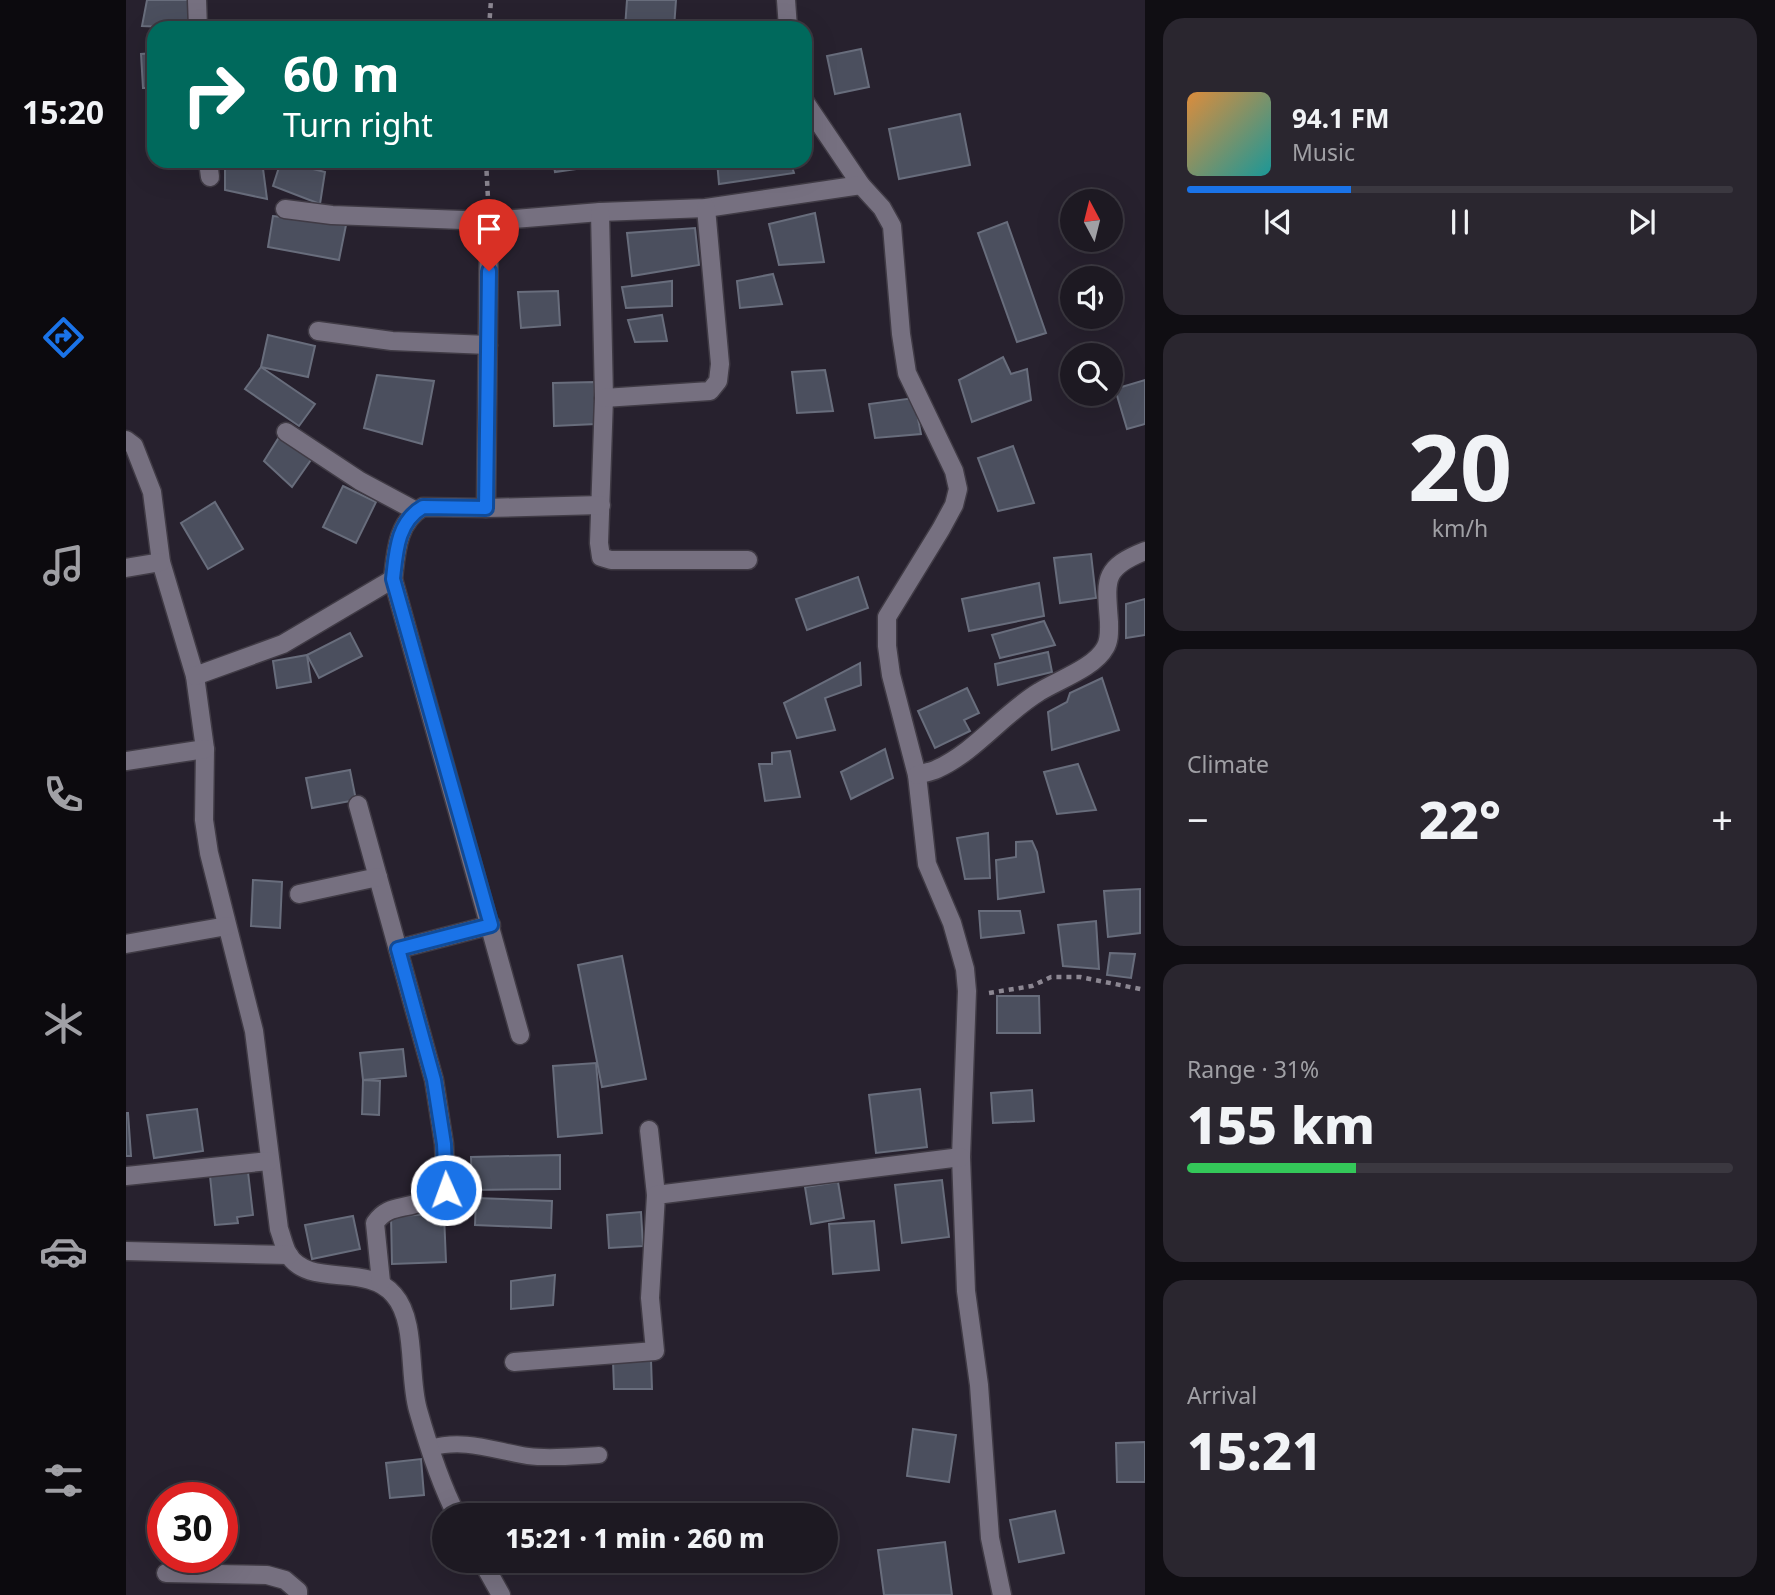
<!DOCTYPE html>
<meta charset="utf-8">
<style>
:root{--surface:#1d1922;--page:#2a262f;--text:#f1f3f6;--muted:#a0a0a5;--line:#3b3840;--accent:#1a73e8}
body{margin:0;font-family:"Noto Sans",sans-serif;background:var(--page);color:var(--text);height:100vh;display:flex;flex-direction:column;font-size:26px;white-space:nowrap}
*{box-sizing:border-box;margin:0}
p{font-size:23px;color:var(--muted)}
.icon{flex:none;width:38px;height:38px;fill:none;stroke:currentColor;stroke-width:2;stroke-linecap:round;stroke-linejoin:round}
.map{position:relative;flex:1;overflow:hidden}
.drawer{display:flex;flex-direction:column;gap:18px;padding:18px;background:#100e13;width:630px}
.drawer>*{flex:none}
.hud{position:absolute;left:21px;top:21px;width:665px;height:147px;border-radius:21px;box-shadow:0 7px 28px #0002,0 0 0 2px var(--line);background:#00695c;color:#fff;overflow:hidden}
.needle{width:46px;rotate:353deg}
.fabs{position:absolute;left:934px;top:189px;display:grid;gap:14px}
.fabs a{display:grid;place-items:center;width:63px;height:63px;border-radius:50%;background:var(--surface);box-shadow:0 7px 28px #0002,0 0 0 2px var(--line);font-size:35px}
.speed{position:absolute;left:21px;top:1482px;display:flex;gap:14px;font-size:35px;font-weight:700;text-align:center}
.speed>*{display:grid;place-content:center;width:91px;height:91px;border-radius:50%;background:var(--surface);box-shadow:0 7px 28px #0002,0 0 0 2px var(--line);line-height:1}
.speed .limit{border:10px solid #d22;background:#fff;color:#111}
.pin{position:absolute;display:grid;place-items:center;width:60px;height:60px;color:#fff;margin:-72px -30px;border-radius:50% 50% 50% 0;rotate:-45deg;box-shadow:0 0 7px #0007}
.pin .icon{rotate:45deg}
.me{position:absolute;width:77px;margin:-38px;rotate:358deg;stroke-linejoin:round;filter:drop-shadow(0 0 5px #0008)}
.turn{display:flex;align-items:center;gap:24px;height:147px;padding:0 21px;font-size:32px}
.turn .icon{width:91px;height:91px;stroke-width:2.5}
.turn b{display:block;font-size:49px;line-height:60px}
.big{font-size:52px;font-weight:800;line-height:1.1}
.drawer .card{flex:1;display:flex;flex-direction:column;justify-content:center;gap:10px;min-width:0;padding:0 24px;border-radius:21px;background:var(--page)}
.drawer .dial{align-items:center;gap:0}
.dial b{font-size:91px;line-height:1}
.song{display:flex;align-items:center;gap:21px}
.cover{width:84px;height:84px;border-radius:10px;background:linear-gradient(135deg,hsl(30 70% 55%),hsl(180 70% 35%))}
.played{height:7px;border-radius:4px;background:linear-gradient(90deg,var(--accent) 30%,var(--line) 30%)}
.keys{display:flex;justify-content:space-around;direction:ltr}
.heat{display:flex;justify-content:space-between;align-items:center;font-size:38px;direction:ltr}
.charge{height:10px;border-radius:5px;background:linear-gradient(90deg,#34c759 31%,var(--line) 0)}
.trip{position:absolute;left:306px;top:1503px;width:406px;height:70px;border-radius:35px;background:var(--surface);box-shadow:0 7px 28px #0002,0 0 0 2px var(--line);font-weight:800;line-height:70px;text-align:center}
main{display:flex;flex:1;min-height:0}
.dock{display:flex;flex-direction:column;width:126px;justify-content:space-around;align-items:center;background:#0c0a0e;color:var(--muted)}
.dock .icon{width:49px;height:49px}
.dock .current{color:var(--accent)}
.dock b{font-size:32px;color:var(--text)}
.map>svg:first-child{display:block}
.building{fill:#4b4f5e;stroke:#686d7c;stroke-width:2}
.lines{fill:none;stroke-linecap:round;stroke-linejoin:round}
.service-casing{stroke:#403b45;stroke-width:19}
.minor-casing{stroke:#403b45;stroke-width:21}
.path{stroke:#8c8792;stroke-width:4.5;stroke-dasharray:5 5;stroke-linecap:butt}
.service{stroke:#767080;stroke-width:16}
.minor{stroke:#767080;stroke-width:18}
.route-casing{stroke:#114b97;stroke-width:18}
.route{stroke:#1a73e8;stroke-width:12}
</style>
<main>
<nav class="dock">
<b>15:20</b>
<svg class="icon current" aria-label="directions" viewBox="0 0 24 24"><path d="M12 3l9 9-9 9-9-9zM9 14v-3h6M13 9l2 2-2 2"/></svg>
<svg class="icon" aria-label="music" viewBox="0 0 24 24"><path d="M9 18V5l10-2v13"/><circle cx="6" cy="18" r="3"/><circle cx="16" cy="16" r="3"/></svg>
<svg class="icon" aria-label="phone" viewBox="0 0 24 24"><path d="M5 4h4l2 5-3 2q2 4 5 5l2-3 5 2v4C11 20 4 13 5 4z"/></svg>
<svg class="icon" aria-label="climate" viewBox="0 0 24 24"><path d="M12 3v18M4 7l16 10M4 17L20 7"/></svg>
<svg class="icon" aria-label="car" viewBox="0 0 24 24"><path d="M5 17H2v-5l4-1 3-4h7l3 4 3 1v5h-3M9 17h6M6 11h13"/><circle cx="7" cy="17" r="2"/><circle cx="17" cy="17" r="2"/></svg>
<svg class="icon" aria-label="filters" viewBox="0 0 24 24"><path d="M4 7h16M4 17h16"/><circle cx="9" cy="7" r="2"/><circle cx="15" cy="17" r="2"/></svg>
</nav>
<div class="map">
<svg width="1019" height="1595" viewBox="0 0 1019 1595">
<rect width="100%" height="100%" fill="#27212e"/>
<g class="building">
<path d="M21 0H69L64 28 16 26Z"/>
<path d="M501 0H550L548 28H499Z"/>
<path d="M129 26 130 28H89V27Z"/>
<path d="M735 49 743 87 709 94 701 56Z"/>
<path d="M28 53V88H17L15 54Z"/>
<path d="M834 114 844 165 773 179 763 129Z"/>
<path d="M99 161H136L141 199 99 190Z"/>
<path d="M155 161 199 172 194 204 147 186Z"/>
<path d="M427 161H484L485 164 429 172Z"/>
<path d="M591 161H664L668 173 593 184Z"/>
<path d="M689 213 698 262 653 265 643 224Z"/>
<path d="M147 216 220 225 213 260 142 247Z"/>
<path d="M881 222 920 333 891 342 852 233Z"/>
<path d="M569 228 573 265 506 276 501 233Z"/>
<path d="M647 274 656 304 614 308 611 281Z"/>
<path d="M546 281V306L500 308 496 287Z"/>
<path d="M432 291 434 325 395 328 392 292Z"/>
<path d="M536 315 541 341 509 342 502 320Z"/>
<path d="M142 335 189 346 182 377 135 367Z"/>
<path d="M877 357 885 374 901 369 905 400 846 422 833 380Z"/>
<path d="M135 367 189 404 173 426 119 389Z"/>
<path d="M699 370 707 411 671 413 666 372Z"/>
<path d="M251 375 308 381 296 444 238 428Z"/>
<path d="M1019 380V424L1001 429 989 389Z"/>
<path d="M468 382 470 424 428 426 427 383Z"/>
<path d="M788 398 795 434 749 438 743 404Z"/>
<path d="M155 434 187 457 166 487 138 461Z"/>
<path d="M887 446 908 503 872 511 852 458Z"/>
<path d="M217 486 250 502 230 543 197 527Z"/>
<path d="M89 502 117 549 82 569 55 523Z"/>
<path d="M965 554 970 598 934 603 928 558Z"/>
<path d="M732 577 742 608 681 630 670 599Z"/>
<path d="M913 583 918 616 843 631 836 599Z"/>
<path d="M1019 599V635L1000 638V604Z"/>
<path d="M918 621 929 645 874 658 866 635Z"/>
<path d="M224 633 236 656 193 678 181 655Z"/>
<path d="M922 652 926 672 872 685 869 664Z"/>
<path d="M181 655 185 682 151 688 147 661Z"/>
<path d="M734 663 735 685 699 698 709 730 671 738 658 703Z"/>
<path d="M976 678 993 730 926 750 922 712 941 702 944 693Z"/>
<path d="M841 688 853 713 838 720 844 731 809 748 792 711Z"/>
<path d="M759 749 767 778 725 799 715 772Z"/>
<path d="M664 751 674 797 639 801 633 764H646V753Z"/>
<path d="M952 764 970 810 931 814 918 772Z"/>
<path d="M224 770 230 800 186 808 180 778Z"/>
<path d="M862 833 864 878 839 879 831 838Z"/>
<path d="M906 841 911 852 918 892 872 899 870 860 890 857V842Z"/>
<path d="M127 880 156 882 154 928 125 926Z"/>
<path d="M1014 889V933L982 937 978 891Z"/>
<path d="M853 911H894L898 933 855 938Z"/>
<path d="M970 921 973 969 937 966 932 925Z"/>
<path d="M984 953 1009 954 1005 978 981 975Z"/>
<path d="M496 956 520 1079 476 1087 452 965Z"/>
<path d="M871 996H913L914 1033H871Z"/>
<path d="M277 1049 280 1076 237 1080 234 1053Z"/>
<path d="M470 1063 476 1133 432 1137 427 1066Z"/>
<path d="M237 1080 254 1081 253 1115 236 1114Z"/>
<path d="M794 1089 801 1147 750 1153 743 1095Z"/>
<path d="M906 1090 908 1121 867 1123 865 1093Z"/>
<path d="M71 1109 77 1151 28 1158 21 1115Z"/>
<path d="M0 1113H2L5 1156H0Z"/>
<path d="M434 1155V1189L346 1190 345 1157Z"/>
<path d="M122 1172 127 1215 111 1217 112 1223 89 1225 84 1176Z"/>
<path d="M816 1180 823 1237 776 1243 769 1185Z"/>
<path d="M712 1182 718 1218 685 1224 679 1187Z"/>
<path d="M350 1198 426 1201 425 1228 349 1225Z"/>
<path d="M515 1212 517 1246 483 1248 481 1215Z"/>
<path d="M318 1214 320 1262 266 1264 265 1216Z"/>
<path d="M227 1216 234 1249 186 1259 179 1225Z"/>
<path d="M748 1221 753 1270 707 1274 703 1224Z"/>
<path d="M429 1275 427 1305 385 1309V1281Z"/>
<path d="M525 1360 526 1389H488L487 1361Z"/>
<path d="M787 1429 830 1435 823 1482 781 1476Z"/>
<path d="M1019 1442V1482H991L990 1443Z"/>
<path d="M295 1459 298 1495 264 1498 260 1463Z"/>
<path d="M929 1511 938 1553 893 1562 884 1520Z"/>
<path d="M819 1542 826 1595H758L752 1550Z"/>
</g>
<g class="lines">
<g class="service-casing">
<path id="service" d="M305 1448C338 1438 369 1451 402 1456 425 1459 450 1456 473 1455"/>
</g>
<g class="minor-casing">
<g id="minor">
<path d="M71 0 72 28"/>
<path d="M660 0 662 28"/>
<path d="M679 102 735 185 756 208 766 226 775 334 781 373 828 471 832 489 828 505 815 529 761 617V646L765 675 791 775 801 864 826 923 839 969 841 991 835 1157 840 1291 853 1385 864 1538 876 1595"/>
<path d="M82 161 84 177"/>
<path d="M159 209 206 215 363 221 474 212 580 208 735 185"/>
<path d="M474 212 478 398 473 543 475 557 485 560H622"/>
<path d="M363 221 360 508 475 505"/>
<path d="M192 331 266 341 362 345"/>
<path d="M478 398 584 391 592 381 594 364 580 208"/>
<path d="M160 432 234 481 290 511"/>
<path d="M0 440 8 446 26 492 35 562 69 676 79 749 78 820 83 853 128 1031 153 1229C156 1237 158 1247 162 1254 183 1289 241 1262 268 1295 291 1321 282 1376 292 1410 302 1445 314 1483 331 1516"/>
<path d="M360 508 297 507C271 522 270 552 267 579L394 1035"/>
<path d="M0 568 35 562"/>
<path d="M69 676 157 644 267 579"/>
<path d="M0 761 79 749"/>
<path d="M791 775C797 773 805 772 811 769 849 752 878 713 913 692 932 680 968 668 979 648 984 640 983 630 983 622 980 580 976 568 1019 551"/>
<path d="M232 805 308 1080 318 1144 320 1190C311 1196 300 1201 289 1204 272 1209 260 1207 249 1223L255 1282"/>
<path d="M173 894 252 877"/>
<path d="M0 944 101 926"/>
<path d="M272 949 365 925"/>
<path d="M523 1130 530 1195"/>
<path d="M0 1176 143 1161"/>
<path d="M0 1251 163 1255"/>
<path d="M388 1362 529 1351 524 1298 530 1195 835 1157"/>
<path d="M356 1561 375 1595"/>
<path d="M40 1573 141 1575 159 1580 172 1591V1595"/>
</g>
</g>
<g class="path">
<path d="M363 28 365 0"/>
<path d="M360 161 362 199"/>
<path d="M863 993 906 986 925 977H954L1019 990"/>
</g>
<use href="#service" class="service"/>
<use href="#minor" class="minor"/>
</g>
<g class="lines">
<g class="route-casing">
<path id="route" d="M320 1190 318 1144 308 1080 272 949 365 925 267 579C270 552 271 522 297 507L360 508 363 271"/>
</g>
<use href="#route" class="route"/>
</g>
</svg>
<div class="fabs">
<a><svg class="needle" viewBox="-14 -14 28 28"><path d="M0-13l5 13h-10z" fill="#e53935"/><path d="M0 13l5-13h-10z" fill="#a0a0a5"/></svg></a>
<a><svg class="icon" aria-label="sound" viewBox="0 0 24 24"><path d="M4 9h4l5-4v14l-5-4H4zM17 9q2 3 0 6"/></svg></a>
<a><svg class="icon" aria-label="search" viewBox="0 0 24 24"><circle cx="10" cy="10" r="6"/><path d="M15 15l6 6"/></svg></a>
</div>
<div class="speed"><div class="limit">30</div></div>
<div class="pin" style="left:363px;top:271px;background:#d93025"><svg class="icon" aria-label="arrive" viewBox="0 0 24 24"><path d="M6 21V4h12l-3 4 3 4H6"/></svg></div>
<svg class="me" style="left:320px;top:1190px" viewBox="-20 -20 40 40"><circle r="17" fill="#1a73e8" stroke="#fff" stroke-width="3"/><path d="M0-11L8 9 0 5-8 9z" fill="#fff"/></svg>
<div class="trip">15:21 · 1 min · 260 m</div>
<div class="hud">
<div class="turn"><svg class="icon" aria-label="right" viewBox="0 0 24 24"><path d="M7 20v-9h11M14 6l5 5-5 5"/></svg><div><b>60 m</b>Turn right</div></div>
</div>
</div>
<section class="drawer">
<div class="card">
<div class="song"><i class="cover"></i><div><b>94.1 FM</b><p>Music</p></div></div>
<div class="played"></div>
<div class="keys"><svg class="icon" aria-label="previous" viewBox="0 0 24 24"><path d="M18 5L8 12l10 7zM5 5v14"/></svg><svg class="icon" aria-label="pause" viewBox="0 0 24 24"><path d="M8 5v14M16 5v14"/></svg><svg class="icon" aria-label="next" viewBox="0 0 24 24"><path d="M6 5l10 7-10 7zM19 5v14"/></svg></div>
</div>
<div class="card dial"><b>20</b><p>km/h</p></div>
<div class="card"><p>Climate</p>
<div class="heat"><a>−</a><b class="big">22°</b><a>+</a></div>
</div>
<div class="card"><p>Range · 31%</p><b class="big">155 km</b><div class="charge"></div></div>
<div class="card"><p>Arrival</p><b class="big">15:21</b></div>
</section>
</main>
